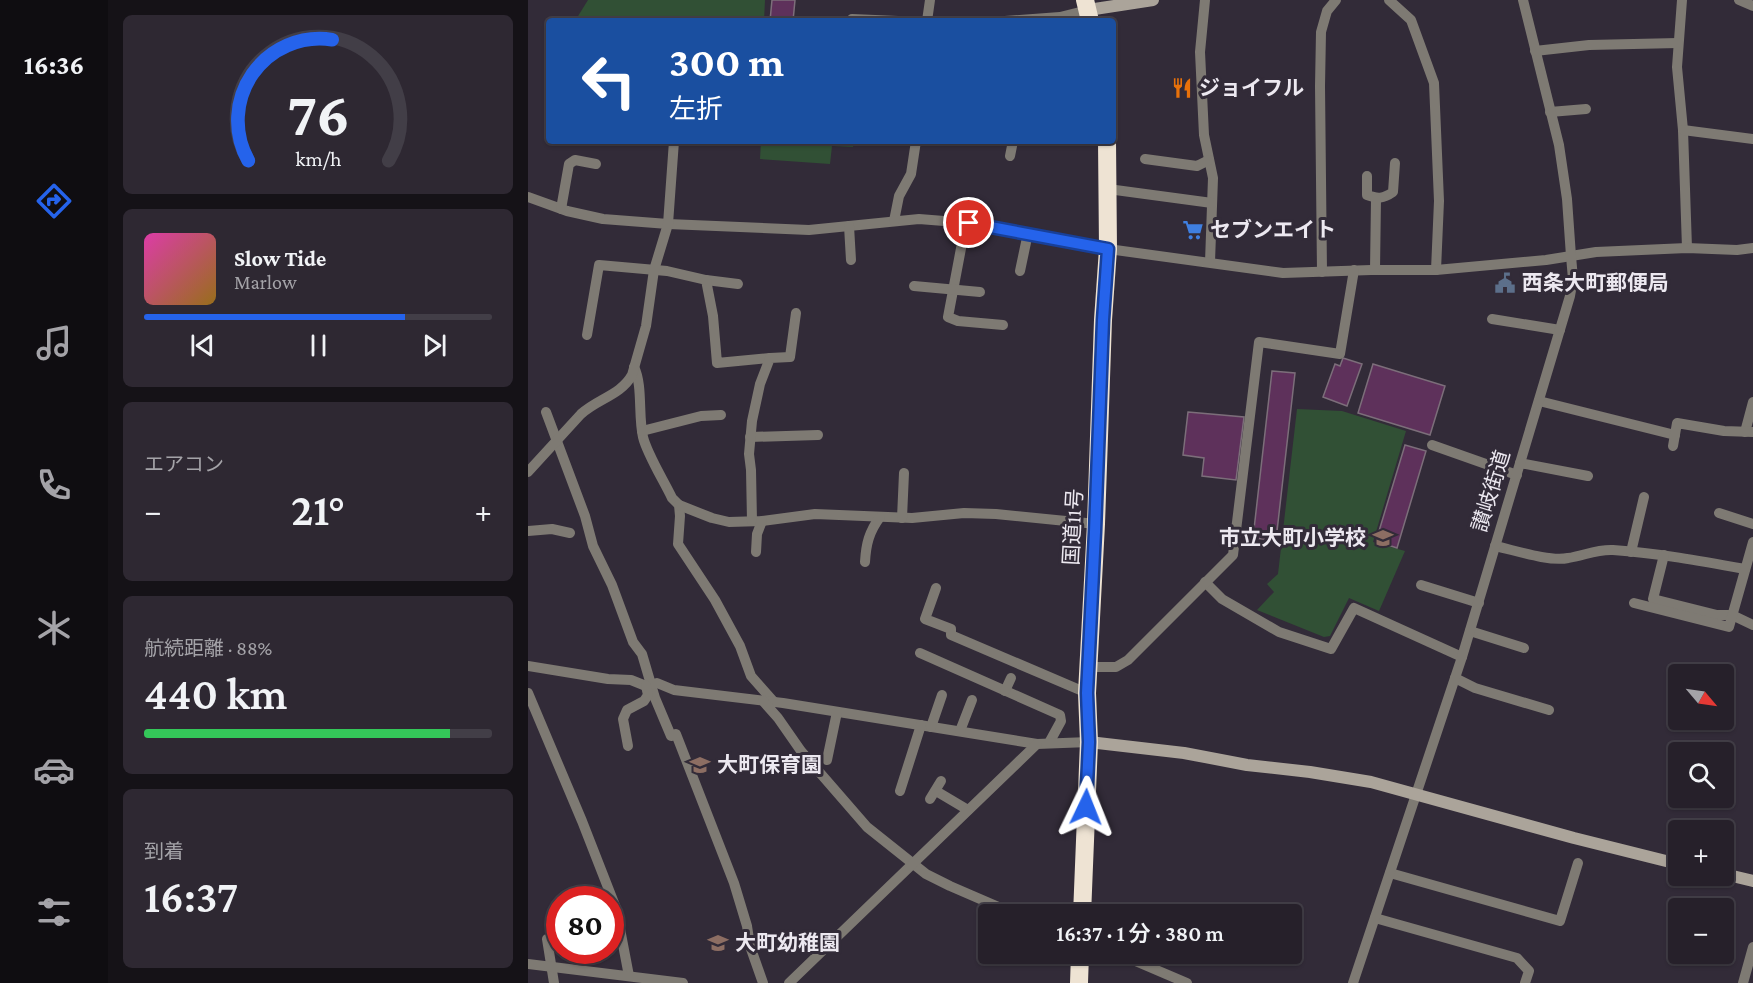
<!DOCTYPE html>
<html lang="ja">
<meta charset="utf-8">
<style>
:root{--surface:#26202a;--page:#2e2832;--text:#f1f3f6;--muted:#a4a3a8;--line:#423e47;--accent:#2563eb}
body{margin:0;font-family:"Crimson Pro","Noto Sans JP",serif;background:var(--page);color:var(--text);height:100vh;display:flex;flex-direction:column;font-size:22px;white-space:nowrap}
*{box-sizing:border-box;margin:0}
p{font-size:20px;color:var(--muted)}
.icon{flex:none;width:33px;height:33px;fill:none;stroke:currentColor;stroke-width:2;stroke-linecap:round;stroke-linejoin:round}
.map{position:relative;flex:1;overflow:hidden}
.drawer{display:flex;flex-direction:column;gap:15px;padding:15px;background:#151217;width:420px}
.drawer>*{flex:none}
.banner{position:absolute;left:18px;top:18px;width:570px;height:126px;border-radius:6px;box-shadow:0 2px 4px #0004,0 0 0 2px var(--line);background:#1a4fa0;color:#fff;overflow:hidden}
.needle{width:39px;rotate:119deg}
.fabs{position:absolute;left:1140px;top:664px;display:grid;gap:12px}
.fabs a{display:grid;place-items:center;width:66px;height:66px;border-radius:6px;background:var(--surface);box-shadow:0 2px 4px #0004,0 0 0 2px var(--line);font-size:30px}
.speed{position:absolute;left:18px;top:886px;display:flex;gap:12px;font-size:30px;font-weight:700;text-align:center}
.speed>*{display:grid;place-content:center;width:78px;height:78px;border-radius:50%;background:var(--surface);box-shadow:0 2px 4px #0004,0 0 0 2px var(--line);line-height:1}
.speed .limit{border:9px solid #d22;background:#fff;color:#111}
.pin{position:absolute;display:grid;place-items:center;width:51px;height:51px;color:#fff;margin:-26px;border:3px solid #fff;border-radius:50%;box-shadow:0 2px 6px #0007}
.me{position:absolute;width:66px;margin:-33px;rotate:2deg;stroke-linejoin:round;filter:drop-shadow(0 0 4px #0008)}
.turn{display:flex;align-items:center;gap:21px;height:126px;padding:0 24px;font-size:27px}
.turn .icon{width:78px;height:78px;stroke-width:2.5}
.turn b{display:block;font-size:42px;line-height:51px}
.big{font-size:45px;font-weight:600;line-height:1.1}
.drawer .widget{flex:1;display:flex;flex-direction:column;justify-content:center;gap:9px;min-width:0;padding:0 21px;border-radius:9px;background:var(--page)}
.drawer .dial{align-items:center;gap:0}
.dial svg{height:156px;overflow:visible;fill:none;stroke:var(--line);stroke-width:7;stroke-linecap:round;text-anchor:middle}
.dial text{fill:var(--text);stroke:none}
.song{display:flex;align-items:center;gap:18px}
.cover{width:72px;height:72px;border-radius:9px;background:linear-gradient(135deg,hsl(320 70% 55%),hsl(40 70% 35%))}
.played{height:6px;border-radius:3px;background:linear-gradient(90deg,var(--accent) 75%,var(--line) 75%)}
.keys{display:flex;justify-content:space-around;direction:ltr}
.heat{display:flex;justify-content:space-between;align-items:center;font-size:33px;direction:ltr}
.charge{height:9px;border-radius:4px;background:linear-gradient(90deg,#34c759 88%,var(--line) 0)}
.trip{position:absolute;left:450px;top:904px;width:324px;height:60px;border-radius:6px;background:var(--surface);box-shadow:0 2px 4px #0004,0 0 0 2px var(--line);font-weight:600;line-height:60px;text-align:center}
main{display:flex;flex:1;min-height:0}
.tabs{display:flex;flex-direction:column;width:108px;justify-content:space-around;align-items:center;background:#0f0d11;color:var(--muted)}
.tabs .icon{width:42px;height:42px}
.tabs .active{color:var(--accent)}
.tabs b{font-size:27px;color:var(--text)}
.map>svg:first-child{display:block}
.green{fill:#315035}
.building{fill:#5e315b;stroke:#7c6e7a;stroke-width:1.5}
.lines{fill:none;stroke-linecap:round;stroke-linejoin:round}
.street{stroke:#7e7a73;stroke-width:10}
.secondary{stroke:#aba49a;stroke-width:12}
.highway{stroke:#eee3d3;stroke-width:18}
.route-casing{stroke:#184099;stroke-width:15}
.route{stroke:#2563eb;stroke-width:10}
.labels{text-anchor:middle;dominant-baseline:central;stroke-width:6;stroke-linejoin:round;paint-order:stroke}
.poi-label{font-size:21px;font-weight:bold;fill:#ece8f0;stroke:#322b38;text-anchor:start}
.street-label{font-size:21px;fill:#ece8f0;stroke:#322b38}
</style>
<main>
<nav class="tabs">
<b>16:36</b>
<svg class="icon active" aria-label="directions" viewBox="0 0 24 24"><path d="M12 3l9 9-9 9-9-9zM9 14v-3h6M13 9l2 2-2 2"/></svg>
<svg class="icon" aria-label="music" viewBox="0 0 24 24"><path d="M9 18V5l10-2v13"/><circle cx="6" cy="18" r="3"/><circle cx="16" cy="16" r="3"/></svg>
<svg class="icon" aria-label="phone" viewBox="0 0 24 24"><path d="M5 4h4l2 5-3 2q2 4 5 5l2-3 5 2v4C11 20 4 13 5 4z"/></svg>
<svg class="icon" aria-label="climate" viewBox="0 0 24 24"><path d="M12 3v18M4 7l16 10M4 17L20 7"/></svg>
<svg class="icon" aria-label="car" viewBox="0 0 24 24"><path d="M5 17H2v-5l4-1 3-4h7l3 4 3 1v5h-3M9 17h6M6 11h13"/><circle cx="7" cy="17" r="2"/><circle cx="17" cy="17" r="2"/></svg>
<svg class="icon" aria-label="filters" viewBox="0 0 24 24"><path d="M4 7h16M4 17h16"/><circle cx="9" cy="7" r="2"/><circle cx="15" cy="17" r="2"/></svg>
</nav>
<section class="drawer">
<div class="widget dial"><svg viewBox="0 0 100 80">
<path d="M14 69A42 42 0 1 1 86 69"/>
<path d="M14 69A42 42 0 0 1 57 7" stroke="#2563eb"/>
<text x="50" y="56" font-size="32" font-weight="700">76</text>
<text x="50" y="72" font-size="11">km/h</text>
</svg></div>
<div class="widget">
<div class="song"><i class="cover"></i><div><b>Slow Tide</b><p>Marlow</p></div></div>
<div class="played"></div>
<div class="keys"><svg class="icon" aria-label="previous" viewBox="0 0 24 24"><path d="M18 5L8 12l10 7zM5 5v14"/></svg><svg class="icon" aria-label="pause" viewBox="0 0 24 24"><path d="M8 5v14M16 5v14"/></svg><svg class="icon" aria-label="next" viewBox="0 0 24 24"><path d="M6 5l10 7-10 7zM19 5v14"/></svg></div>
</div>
<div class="widget"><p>エアコン</p>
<div class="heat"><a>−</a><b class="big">21°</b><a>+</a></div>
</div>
<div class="widget"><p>航続距離 · 88%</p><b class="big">440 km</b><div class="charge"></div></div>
<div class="widget"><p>到着</p><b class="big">16:37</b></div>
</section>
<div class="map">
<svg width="1225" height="983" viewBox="0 0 1225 983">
<rect width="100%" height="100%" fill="#322b38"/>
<g class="green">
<path d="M60 0H237L236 21H47Z"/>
<path d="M233 141H325V147L304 146 302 164 232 159Z"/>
<path d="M769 409 814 411 878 431 845 542 877 551 851 611 821 598 802 636 796 637 729 610 746 592 739 584 750 574Z"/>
</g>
<g class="building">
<path d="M244 0H267L265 21H242Z"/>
<path d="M815 358 834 364 819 406 795 397 807 364 812 366Z"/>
<path d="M845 364 917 386 902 435 830 413Z"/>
<path d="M744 371 767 373 748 540 725 538Z"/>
<path d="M660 412 716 417 708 480 674 476 676 458 655 455Z"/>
<path d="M877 445 898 451 869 548 848 541Z"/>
</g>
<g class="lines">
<g class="street">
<path d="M677 0 672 52 676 135 685 178 682 262"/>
<path d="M861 0 883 20 906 83 911 201 908 270"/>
<path d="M1154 0 1149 67 1155 130 1159 248"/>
<path d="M1211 0 1225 6"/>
<path d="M324 19 370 21"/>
<path d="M399 21 402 0"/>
<path d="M477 21 532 17 560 10"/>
<path d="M1007 51 1061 45 1150 43"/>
<path d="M1022 112 1058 109"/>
<path d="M1155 130 1225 139"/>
<path d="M482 156 485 141"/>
<path d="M617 159 669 166 681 160"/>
<path d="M839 176V195C850 199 855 199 865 192L867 163"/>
<path d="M580 189 684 203"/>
<path d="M0 197 39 211 75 219 140 224 281 230 391 219 441 223 580 249 755 273 843 270H908L1018 260 1068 252 1159 248 1209 250 1225 248"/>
<path d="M33 209 41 164 47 160 68 164"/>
<path d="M366 221 371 196 383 174 388 141"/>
<path d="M438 222 420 317 430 321 475 325"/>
<path d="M321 226 323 260"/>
<path d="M847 270 848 199"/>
<path d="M492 271 500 233"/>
<path d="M794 272 792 86 793 32 799 11 808 0"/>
<path d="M178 280 210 284"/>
<path d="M386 286 452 292"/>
<path d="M964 319 1032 330"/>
<path d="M59 335 71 265 139 271 178 280 185 316 189 363 242 358"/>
<path d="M106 367C115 385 110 416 115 437 119 454 136 481 144 498L151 505 152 516 150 544 187 600 212 646 223 676 246 702"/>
<path d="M1011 401 1147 435"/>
<path d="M18 412 57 516 65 546 84 585 105 642 114 654 127 698 143 736 148 734 206 883 219 926 222 946 235 983"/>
<path d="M114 431 173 416 193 415"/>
<path d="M1217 432 1225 402"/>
<path d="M222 437 290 435"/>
<path d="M904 445 989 475"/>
<path d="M1145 446 1149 423 1196 431 1225 432"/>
<path d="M992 463 1060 476"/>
<path d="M0 472 53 414C69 399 93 395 104 375L118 326 126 270 140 224 146 141"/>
<path d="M151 505 184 518 201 522 234 521 287 514 384 518 436 513 468 514 568 524"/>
<path d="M1191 513 1225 524"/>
<path d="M374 518 376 473"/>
<path d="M224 521 223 470 221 454 224 421 232 384 242 358 262 357 268 313"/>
<path d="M0 531 24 529 42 533"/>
<path d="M967 546C986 550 1021 562 1040 558 1055 556 1069 549 1085 550 1129 553 1173 561 1217 569"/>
<path d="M228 552 229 534 234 521"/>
<path d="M1103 552 1116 497"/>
<path d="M1136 555 1125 599 1189 615H1204L1225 625"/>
<path d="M337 562C338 544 341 532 352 517"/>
<path d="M677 582 694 599 751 632 803 649 826 608 934 657"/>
<path d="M893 585 951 603"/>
<path d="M408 588 397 619 423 629V635L559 693"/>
<path d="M1106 603 1201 627 1225 542"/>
<path d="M942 631 996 648"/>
<path d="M392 653 532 715 533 721 521 743"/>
<path d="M0 666 80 679 103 680 118 686 129 683 146 690 255 703 509 744 561 742"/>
<path d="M560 667H588L600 660 705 555 731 342 812 354 826 270"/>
<path d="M927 678 947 688 1021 710"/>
<path d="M477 691 483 678"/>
<path d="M0 693 54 821 88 908 101 976"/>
<path d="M235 701 250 718 273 751 339 827 398 874 422 886 489 915"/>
<path d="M403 727 414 695"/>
<path d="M432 731 444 700"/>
<path d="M100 746 95 719 99 710 116 701 120 695 118 686"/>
<path d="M299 760 309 712"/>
<path d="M372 791 393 725"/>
<path d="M408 791 440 810"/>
<path d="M402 799 413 781"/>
<path d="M862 873 1032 921 1050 863"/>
<path d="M847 918 989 958 1001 971 997 983"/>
<path d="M19 939 26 983"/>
<path d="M591 954 659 983"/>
<path d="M0 964 155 983"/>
<path d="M261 983 509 744"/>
<path d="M825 983 934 657 1042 296 1045 279 1043 256 1039 199 1031 145 995 0"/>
<path d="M1215 983 1225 947"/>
</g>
<g class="secondary">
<path d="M560 10 625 0"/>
<path d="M561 742 656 753 719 765 782 772 843 782 1046 838 1150 864"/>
<path d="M1196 874 1225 881"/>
</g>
<g class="highway">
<path d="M557 0 562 21"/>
<path d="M554 915 561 742 559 693 568 524 575 320 580 249 579 141"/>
<path d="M551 983 552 954"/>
</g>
</g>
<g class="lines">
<g class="route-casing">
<path id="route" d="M441 223 580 249 575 320 567 532 559 693 561 742 558 807"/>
</g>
<use href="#route" class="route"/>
</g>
<defs>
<g id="restaurant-bare" transform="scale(1.62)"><path d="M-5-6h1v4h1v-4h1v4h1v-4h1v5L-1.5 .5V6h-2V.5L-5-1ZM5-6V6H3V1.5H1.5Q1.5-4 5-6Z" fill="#e8710a" stroke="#322b38" stroke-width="2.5" paint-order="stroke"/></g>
<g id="supermarket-bare" transform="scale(1.62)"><path d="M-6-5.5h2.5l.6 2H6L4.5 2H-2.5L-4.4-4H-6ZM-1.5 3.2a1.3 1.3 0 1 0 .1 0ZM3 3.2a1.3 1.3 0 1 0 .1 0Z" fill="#3f7fe0" stroke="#322b38" stroke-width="2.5" paint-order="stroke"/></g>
<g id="civic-bare" transform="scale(1.62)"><path d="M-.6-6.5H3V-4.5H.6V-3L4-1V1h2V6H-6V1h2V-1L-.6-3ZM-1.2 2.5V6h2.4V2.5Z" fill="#5c6f8a" stroke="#322b38" stroke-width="2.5" paint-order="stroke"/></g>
<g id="school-bare" transform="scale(1.62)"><path d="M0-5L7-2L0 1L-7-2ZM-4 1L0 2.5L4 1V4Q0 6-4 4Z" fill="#8d6e63" stroke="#322b38" stroke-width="2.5" paint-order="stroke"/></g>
</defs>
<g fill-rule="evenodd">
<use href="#restaurant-bare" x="654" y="88"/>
<use href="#supermarket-bare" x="665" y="230"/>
<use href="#civic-bare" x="977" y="283"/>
<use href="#school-bare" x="855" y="538"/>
<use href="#school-bare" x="172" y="765"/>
<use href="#school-bare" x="190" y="943"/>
</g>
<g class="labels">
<g class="poi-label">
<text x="671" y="88">ジョイフル</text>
<text x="682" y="230">セブンエイト</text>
<text x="994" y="283">西条大町郵便局</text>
<text x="838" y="538" text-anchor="end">市立大町小学校</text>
<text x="189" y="765">大町保育園</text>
<text x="207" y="943">大町幼稚園</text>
</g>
<g class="street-label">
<text transform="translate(963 491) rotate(-73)">讃岐街道</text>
<text transform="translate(545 527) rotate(-87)">国道11号</text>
</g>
</g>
</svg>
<div class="fabs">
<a><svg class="needle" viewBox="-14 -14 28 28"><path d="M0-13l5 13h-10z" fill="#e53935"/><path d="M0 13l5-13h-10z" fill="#a4a3a8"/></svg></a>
<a><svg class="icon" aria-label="search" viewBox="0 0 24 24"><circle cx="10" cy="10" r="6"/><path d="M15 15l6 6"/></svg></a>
<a>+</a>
<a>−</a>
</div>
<div class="speed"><div class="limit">80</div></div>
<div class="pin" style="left:441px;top:223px;background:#d93025"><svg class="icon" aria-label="arrive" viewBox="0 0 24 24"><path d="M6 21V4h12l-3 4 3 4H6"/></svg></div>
<svg class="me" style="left:558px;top:807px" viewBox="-20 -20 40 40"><path d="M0-17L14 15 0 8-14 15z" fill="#2563eb" stroke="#fff" stroke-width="4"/></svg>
<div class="trip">16:37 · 1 分 · 380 m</div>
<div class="banner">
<div class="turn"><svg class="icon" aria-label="left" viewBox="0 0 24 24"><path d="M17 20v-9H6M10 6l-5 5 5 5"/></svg><div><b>300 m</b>左折</div></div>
</div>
</div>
</main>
